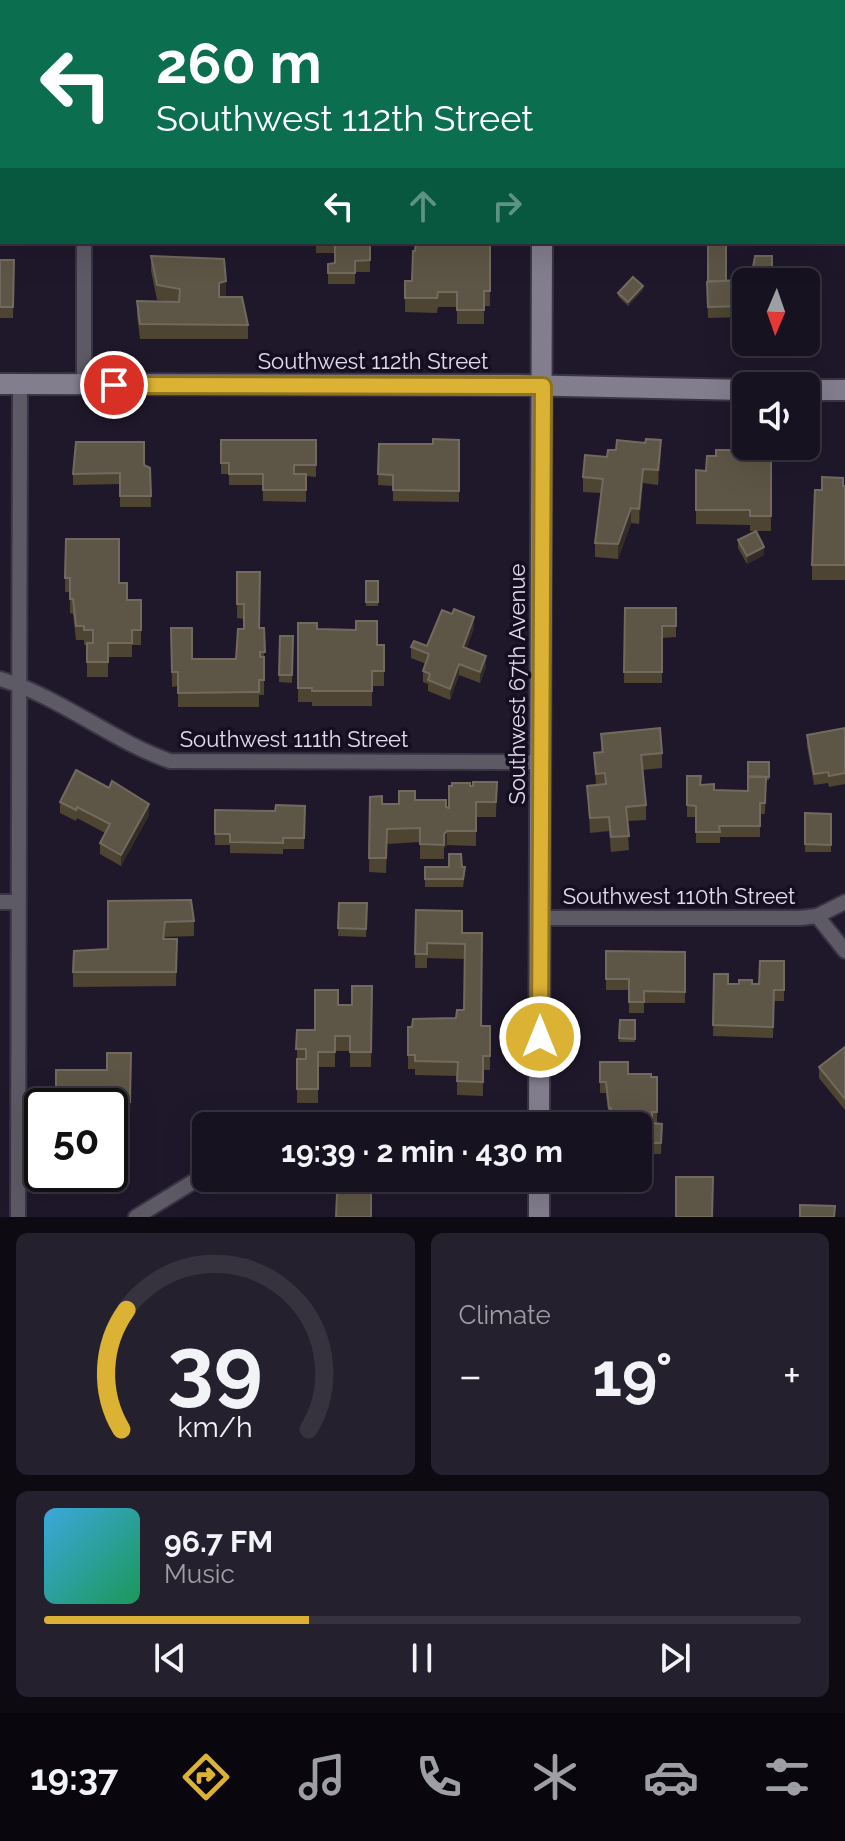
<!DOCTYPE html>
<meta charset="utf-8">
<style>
:root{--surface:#171220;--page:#24202d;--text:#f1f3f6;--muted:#9e9ea5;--line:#36323e;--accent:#dbb233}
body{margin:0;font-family:Raleway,sans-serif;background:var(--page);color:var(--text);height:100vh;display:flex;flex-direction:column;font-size:30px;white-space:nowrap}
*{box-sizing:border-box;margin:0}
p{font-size:26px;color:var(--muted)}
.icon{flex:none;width:44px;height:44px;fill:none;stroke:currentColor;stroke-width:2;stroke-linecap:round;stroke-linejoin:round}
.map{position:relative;height:1217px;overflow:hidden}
.sheet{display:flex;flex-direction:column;gap:16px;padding:16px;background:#0d0a12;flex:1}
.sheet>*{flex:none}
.guide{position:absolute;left:0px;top:0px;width:846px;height:244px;box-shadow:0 8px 32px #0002,0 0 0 2px var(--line);background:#0b6e4f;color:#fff;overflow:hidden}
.needle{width:52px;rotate:182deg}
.tools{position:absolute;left:732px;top:268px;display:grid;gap:16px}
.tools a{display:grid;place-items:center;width:88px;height:88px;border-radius:12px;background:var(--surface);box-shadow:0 8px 32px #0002,0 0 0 2px var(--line);font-size:40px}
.speed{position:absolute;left:24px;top:1088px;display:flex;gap:16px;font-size:40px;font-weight:700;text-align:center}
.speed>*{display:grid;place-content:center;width:104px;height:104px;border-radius:50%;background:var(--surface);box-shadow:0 8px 32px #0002,0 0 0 2px var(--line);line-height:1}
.speed .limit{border:4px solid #111;border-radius:12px;background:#fff;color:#111}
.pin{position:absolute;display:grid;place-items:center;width:68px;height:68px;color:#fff;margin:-34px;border:4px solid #fff;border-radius:50%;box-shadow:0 2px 8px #0007}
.me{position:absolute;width:88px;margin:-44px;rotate:0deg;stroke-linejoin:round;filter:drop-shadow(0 0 6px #0008)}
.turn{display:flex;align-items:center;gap:28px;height:168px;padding:0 24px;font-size:36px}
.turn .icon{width:104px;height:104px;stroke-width:2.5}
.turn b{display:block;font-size:56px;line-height:68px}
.lanes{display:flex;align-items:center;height:76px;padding:0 24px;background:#0003;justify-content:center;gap:40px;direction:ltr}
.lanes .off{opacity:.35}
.big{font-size:60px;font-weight:700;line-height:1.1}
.sheet .card{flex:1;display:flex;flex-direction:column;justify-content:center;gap:12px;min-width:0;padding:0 28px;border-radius:12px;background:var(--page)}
.sheet .dial{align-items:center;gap:0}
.dial svg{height:208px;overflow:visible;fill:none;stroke:var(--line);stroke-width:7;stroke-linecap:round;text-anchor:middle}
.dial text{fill:var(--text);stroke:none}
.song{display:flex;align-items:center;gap:24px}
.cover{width:96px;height:96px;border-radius:12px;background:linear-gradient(135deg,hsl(200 70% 55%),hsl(150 70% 35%))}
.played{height:8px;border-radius:4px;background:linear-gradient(90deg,var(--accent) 35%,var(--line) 35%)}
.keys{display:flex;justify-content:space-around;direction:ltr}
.heat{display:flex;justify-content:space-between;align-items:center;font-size:44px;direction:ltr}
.sheet .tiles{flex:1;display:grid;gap:16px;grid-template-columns:1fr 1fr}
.card:last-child{grid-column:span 2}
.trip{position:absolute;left:192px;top:1112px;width:460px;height:80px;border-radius:12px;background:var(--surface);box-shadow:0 8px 32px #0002,0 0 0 2px var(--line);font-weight:700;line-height:80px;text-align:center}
.menu{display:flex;height:128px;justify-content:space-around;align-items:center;background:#09070d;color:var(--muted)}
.menu .icon{width:56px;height:56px}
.menu .current{color:var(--accent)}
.menu b{font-size:36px;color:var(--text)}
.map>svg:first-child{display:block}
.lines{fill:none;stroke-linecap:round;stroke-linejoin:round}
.minor-casing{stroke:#3a3446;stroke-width:18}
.secondary-casing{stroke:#3a3446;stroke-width:24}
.minor{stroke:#5d5a65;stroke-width:14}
.secondary{stroke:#837e8e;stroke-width:20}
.wall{fill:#4d4431}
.shaded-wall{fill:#342c26}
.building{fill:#5d5545;stroke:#726a5f;stroke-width:2}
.route-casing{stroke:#8e7421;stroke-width:20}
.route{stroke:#dbb233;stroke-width:14}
.labels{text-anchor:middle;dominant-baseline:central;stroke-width:7;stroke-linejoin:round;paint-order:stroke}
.street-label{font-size:22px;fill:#e1ddeb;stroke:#150e21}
</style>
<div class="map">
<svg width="845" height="1217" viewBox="0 0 845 1217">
<rect width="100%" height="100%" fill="#1f182b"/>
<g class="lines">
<g class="minor-casing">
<g id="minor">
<path d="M85 2V0"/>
<path d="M0 126H2"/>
<path d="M84 385V242"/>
<path d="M0 679C61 697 110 740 170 761L541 762"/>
<path d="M0 902H18"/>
<path d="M817 916 845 951"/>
<path d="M540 918H800L817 916 845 902"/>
<path d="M18 1217 20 384"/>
<path d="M136 1217 206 1174"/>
</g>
</g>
<g class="secondary-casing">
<g id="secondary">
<path d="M543 2V0"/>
<path d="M0 384 517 385 746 390"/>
<path d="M806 390H845"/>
<path d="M539 1126 542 242"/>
<path d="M539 1217V1178"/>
</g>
</g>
<use href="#minor" class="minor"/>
<use href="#secondary" class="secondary"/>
</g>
<g class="wall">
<rect x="0" y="17" width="2" height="53"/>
<rect x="0" y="171" width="2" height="32"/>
<path d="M316 242H370V272H355V284H328V264L335 263V253H316Z"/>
<path d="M490 242V306H484V324H457V307H438L437 313 405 312V281H412L468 243Z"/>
<path d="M151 256 226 296 222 297 248 325V339H140L137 315V301L170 302 157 300 151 271Z"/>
<path d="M0 260H14L13 318H0Z"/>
<path d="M726 281 772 282H746V317L708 318 707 293Z"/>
<path d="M643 290 628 306 618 296V293Z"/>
<path d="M221 440H316V477L306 476V502L263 501V485H229V474H221Z"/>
<path d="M459 440V502L393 501V486L378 485 379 444H433Z"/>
<path d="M661 454 658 485 643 483 639 524 631 523 618 559 595 557V543L601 493 583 492V477L607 457Z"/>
<path d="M716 456 771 458V531H750V525L696 524V470L706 471Z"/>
<path d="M144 465 150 468 151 507H120V484L73 485V474Z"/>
<path d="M843 486H845V580H812V565L822 490Z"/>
<path d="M66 539 119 583 127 600H141V645H132V657H108V677H87V645H84V640H76L73 614 70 613V592H65Z"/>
<path d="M738 540 764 555 747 564 738 548Z"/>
<path d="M237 572 259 628H264V695H259V707H178V686L172 687 171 628 192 659H236L244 629V619L237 618Z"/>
<rect x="366" y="581" width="12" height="25"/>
<path d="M625 608H676V637L662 638V683H624Z"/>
<path d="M298 623 377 645H384V686H372V706H312V702H298Z"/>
<path d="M474 628 466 649 486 667 480 683 459 675 450 700 428 691V684L423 682V671L426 664 411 658V647L427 646Z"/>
<path d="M280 636H293L292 683 279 682Z"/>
<path d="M845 728V784L829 787 828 783 814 785 807 746V735Z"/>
<path d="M601 734 662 753V768L642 770 646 805V820L627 821 629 850 611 852 609 831 590 833 587 786 596 785 594 753H601Z"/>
<path d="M769 762V780H766L765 814H760V837H720V843H696V817H687V776L700 785 714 790 748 791Z"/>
<path d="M497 782 496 817H476V846L447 845 444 848V859H420V842L387 844 386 873 369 872 370 797 382 804H399L415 800 449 808 470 786Z"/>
<path d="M60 802 149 815 121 866 100 854V843L105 833 77 818 76 821 60 813Z"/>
<path d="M305 806 304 849H283V854L230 853V845H215V834L275 811Z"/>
<path d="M805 813 831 814V852H805Z"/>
<path d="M425 867H462L465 874 463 887H425Z"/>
<path d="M108 901 194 921V936L165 937V939H177L176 986 73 987V972L108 949Z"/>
<path d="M339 903H367L366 937 338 936Z"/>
<path d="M416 910 462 933H482L481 1026H490V1070H483V1096L457 1095V1076L415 1075V1069H408V1027L456 1018 464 1010 465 959 427 958V968H415Z"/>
<path d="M685 952V1003H644V1013H629V990H606V979Z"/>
<path d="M784 961V1001H774L773 1038 713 1036 714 974 728 984H759Z"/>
<path d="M372 986 371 1067H350V1051H335V1067H318V1103H297V1030H315L338 1005H352Z"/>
<path d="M620 1020H635V1042H619Z"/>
<path d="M845 1047V1110L819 1078V1067Z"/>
<path d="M131 1053 130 1116H122V1160H110V1106L107 1070Z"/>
<path d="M600 1062 628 1074 657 1077V1123H652L662 1124 661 1154H649V1161H638V1126L609 1119 606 1093H600Z"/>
</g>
<g class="shaded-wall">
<path d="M226 281V296L219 297V283Z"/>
<path d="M643 286V290L628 306V302Z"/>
<path d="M661 440V454L658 485V470Z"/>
<path d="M643 469V483L639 524V509Z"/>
<path d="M631 508V523L618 559V544Z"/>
<path d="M764 547V555L747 564V556Z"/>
<path d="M474 617V628L463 658V647Z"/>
<path d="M486 656V667L480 683V672Z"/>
<path d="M459 664V675L450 700V689Z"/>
<path d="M149 804V815L121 866V855Z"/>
<path d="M447 831V845L444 848V834Z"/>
</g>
<g class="building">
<rect x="384" y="0" width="29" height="2"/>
<path d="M685 0 686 2H645Z"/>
<rect x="0" y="17" width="2" height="42"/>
<rect x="0" y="171" width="2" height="21"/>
<path d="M335 242H370V260L355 261V273H328V264L335 263Z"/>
<path d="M468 242H490V291H484V310H457V292H438L437 298H405V281H412L413 251H415L416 243H468Z"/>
<rect x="708" y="242" width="18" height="39"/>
<path d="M151 256 224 259 226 281 219 283V297H242L248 325 140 324 137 301 179 302 180 289 157 285Z"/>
<path d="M755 256H772V282H746V306L708 307 707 282 751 279Z"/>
<path d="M0 260H14L13 307H0Z"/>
<path d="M633 277 643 286 628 302 618 293Z"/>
<path d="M433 439 459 440V491L393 490V475L378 474 379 444H433Z"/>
<path d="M646 439 661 440 658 470 643 469 639 509 631 508 618 544 595 543 603 479 583 477 585 455 607 457 608 450H616L617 440 645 443Z"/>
<path d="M221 440H316V465H294V474H306V490H263V474H229V463H221Z"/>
<path d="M76 442H144V465L150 468 151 496H120V473L73 474Z"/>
<path d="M716 450H745V458H771V516H750V510H696V470L706 471 707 456H716Z"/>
<path d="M822 477 843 478V486H845V565H812L815 490H822Z"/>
<path d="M756 531 764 547 747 556 738 540Z"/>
<path d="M66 539H119V583H127V600H141V630H132V643H108V662H87V643H93V630H84V626H76L73 599H70V578H65Z"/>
<path d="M237 572H260L259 628H264L265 652H260V657H264V680H259V692L178 693V672H172L171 628H192V659H236L238 629H244V604H237Z"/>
<rect x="366" y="581" width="12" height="21"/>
<path d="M625 608H676V626H662V672H624Z"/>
<path d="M454 609 474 617 463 647 486 656 480 672 459 664 450 689 428 680 430 674 423 671 429 654 411 647 414 641 427 646 442 610 452 614Z"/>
<path d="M356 621H377V645H384V671H372V691H312V688H298V623H317V629L356 630Z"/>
<path d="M280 636H293L292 675H279Z"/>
<path d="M660 728 662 753 641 755 646 805 626 807 629 836 611 837 609 817 590 818 587 786 606 784 605 773 596 774 594 753 603 752 601 734Z"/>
<path d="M845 728V773L829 776 828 772 814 774 807 735Z"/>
<path d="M748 762H769V777L748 776Z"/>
<path d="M76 770 109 788 112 781 149 804 121 855 100 843 110 824 77 807 76 810 60 802Z"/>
<path d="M687 776H701L700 785 714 784V790L748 791V777H766L765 803H760V826H719L720 832H696V806L687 805Z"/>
<path d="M473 782H497L496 802H476V831H447L444 834V845L420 844V828L387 829 386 858H369L370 797 382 796V804H399V791H415V800H446V807L449 808V786H452V783H470V786H473Z"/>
<path d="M276 805 305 806 304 838H283V843L230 842V834H215V810L275 811Z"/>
<path d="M805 813 831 814V845L805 844Z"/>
<path d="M449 854H461L462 867H465L463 879H425V867H449Z"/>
<path d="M191 900 194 921 165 922 163 939H177L176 972H73L74 951 108 949V901Z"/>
<path d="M339 903H367L366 929 338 928Z"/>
<path d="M416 910 462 911V933H482L481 1026H490V1056H483V1082L457 1081 458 1062 415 1061V1055H408V1027H412L413 1019 456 1018 457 1010H464L465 944 427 943V954H415Z"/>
<path d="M606 951 685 952V992L644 991V1002H629V979H606Z"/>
<path d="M760 961H784V990H774L773 1027 713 1025 714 974H728V984H739V980H752V984H759Z"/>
<path d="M352 986H372L371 1052H350V1036H335V1052H318V1089H297V1059H306V1049H296L297 1030H315V990H338V1005H352Z"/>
<path d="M620 1020H635V1039L619 1038Z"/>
<path d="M845 1047V1099L819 1067Z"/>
<path d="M107 1053H131L130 1102H122V1146L110 1145V1106H56V1070H107Z"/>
<path d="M600 1062H628V1074H651V1077H657V1112H652V1123L662 1124 661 1143H649V1150L638 1149V1126H610L611 1108H609L606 1082H600Z"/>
<path d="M676 1177H713L712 1217H676Z"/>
<path d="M337 1193H371V1217H336Z"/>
<path d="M800 1205 835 1206 834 1217H800Z"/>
</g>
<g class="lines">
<g class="route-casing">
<path id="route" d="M114 385 543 386 540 1037"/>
</g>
<use href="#route" class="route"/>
</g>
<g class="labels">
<g class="street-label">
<text x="373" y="361">Southwest 112th Street</text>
<text transform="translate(517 684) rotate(-90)">Southwest 67th Avenue</text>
<text x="294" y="739">Southwest 111th Street</text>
<text x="679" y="896">Southwest 110th Street</text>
</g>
</g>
</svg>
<div class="tools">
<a><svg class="needle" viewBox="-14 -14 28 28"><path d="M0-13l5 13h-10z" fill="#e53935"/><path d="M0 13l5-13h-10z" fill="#9e9ea5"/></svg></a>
<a><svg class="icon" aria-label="sound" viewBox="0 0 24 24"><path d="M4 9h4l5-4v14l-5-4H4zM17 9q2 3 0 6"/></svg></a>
</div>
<div class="speed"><div class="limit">50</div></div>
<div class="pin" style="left:114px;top:385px;background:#d93025"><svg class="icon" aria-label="arrive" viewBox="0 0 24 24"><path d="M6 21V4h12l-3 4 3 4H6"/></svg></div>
<svg class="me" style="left:540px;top:1037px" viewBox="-20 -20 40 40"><circle r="17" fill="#dbb233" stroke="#fff" stroke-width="3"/><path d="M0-11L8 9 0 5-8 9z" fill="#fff"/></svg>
<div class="trip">19:39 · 2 min · 430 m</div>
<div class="guide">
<div class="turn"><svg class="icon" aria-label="left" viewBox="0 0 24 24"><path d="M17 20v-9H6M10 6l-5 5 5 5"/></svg><div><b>260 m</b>Southwest 112th Street</div></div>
<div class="lanes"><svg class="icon" aria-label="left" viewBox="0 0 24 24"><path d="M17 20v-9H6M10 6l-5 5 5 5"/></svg><svg class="icon off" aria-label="ahead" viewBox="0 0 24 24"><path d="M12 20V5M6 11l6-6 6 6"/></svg><svg class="icon off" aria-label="right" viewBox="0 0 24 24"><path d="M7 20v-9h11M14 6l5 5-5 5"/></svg></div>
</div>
</div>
<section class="sheet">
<div class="tiles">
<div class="card dial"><svg viewBox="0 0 100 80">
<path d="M14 69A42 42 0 1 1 86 69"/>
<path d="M14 69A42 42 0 0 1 16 23" stroke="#dbb233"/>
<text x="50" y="56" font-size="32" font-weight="700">39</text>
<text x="50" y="72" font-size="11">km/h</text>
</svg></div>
<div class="card"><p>Climate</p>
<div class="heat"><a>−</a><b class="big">19°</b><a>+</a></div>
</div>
<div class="card">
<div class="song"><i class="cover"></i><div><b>96.7 FM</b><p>Music</p></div></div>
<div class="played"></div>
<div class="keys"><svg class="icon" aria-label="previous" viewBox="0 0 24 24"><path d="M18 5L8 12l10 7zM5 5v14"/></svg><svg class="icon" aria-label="pause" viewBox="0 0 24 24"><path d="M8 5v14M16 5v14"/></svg><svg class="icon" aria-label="next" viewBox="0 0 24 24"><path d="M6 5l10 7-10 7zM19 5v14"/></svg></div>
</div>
</div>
</section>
<nav class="menu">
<b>19:37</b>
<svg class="icon current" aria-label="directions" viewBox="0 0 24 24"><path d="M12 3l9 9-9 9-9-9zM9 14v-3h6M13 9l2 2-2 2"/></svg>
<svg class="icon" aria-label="music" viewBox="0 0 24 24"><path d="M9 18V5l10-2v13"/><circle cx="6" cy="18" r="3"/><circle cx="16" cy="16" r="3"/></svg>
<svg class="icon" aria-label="phone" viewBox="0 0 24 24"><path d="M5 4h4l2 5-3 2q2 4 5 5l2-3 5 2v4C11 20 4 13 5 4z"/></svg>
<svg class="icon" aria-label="climate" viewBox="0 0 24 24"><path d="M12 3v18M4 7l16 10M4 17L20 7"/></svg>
<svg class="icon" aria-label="car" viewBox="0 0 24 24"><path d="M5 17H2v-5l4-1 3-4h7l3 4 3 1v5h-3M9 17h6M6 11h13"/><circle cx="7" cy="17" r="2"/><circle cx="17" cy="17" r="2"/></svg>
<svg class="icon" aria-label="filters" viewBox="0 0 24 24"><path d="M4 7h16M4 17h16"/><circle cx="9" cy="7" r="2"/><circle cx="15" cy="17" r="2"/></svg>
</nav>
